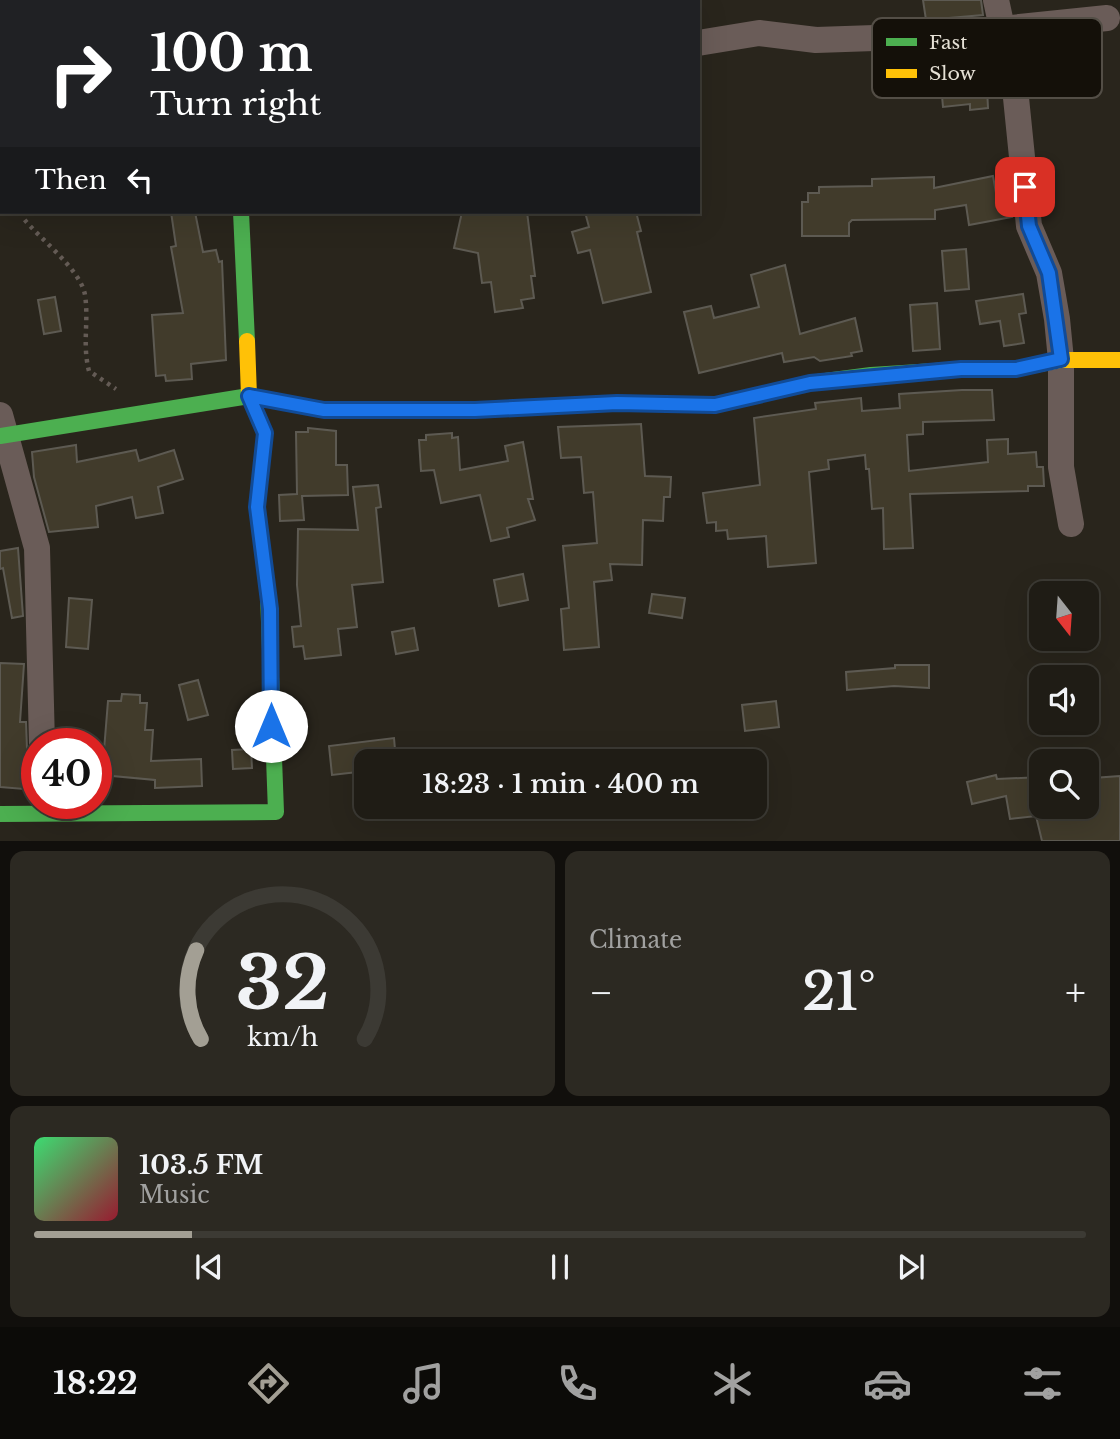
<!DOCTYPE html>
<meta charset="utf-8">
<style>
:root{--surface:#1f1c15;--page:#2c2922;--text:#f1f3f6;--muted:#a1a1a0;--line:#3c3a34;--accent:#a39f94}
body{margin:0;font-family:"Libre Baskerville",serif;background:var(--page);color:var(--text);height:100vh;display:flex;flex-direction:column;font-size:26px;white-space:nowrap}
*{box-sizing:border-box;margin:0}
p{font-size:23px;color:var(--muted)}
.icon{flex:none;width:38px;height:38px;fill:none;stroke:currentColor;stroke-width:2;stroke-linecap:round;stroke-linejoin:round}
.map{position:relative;height:841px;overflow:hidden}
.panel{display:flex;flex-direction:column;gap:10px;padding:10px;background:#110f0c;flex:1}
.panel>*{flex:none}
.guide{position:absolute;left:0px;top:0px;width:700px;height:214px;box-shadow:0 7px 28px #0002,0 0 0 2px var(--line);background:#202124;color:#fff;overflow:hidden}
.needle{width:46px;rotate:163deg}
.controls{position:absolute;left:1029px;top:581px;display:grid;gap:14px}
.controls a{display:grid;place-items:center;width:70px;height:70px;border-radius:14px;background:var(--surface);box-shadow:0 7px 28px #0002,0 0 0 2px var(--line);font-size:35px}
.speed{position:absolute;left:21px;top:728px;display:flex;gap:14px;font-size:35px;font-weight:700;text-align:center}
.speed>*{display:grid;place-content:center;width:91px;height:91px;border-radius:50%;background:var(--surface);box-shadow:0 7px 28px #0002,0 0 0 2px var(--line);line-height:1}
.speed .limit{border:10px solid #d22;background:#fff;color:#111}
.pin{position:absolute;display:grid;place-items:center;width:60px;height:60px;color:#fff;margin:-30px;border-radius:14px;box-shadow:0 4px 10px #0006}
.me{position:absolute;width:77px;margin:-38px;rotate:0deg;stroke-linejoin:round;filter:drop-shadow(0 0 5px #0008)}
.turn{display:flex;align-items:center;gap:24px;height:147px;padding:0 35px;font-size:32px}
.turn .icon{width:91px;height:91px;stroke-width:2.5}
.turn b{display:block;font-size:49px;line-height:60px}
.then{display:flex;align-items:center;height:66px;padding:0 35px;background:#0003;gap:14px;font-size:26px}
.big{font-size:52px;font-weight:600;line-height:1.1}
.panel .card{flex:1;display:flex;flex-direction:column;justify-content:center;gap:10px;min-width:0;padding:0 24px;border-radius:14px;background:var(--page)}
.panel .dial{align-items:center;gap:0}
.dial svg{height:182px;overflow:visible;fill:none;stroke:var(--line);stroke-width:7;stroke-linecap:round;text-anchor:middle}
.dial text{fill:var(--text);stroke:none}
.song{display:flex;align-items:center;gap:21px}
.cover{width:84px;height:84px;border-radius:10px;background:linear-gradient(135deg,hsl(140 70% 55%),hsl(350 70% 35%))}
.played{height:7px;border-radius:4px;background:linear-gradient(90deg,var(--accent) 15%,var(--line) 15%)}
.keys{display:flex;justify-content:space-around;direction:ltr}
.heat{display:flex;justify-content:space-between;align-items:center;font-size:38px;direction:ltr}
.panel .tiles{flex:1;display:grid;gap:10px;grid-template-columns:1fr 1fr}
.card:last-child{grid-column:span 2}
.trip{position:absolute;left:354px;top:749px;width:413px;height:70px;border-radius:14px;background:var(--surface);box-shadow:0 7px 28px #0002,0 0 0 2px var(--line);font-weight:600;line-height:70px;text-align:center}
.dock{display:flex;height:112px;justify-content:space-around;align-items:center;background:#0c0b08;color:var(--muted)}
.dock .icon{width:49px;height:49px}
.dock .active{color:var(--accent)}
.dock b{font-size:32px;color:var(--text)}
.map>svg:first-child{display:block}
.building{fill:#413b2b;stroke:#5d5a52;stroke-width:2}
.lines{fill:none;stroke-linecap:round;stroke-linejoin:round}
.path{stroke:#645b55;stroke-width:4.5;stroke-dasharray:3.5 5;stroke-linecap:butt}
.street{stroke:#6a5c58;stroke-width:26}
.fast{stroke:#4caf50;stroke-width:16}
.slow{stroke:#ffc107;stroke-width:16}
.route-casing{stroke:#114b97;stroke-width:18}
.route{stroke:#1a73e8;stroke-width:12}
.key{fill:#141009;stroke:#534e46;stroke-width:2}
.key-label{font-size:19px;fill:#e5e0d5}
</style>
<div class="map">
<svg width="1120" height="841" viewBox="0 0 1120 841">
<rect width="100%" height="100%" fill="#29251c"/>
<g class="building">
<path d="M923 0H981L983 15 926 20Z"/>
<path d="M979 53 983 69 986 68 988 108 970 110V104L943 107 942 96H939L935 63 950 62V56Z"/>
<path d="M993 176 996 193 1009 190 1012 217 969 225 966 205 935 210V219L852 220 849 223V236H802V202H808V193H819V187L872 186V179L934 177V188Z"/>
<path d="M1049 185 1051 210 1043 211 1041 186Z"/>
<path d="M171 212H195L203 252 216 250 219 262 222 261 226 360 191 364 192 379 166 381 165 375 156 376 152 315 183 313 171 247 176 246Z"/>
<path d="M462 212H527L535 276H531L534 298 521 300 523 308 495 312 491 282 482 283 478 253 454 248Z"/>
<path d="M585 212H636L641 231 637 232 651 292 603 303 590 250 578 253 572 232 589 227Z"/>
<path d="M966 249 969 289 945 291 942 251Z"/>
<path d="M785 265 800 334 855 318 862 351 851 353 852 356 820 361 814 357 784 362 782 353 699 373 684 312 711 306 714 318 759 307 751 275Z"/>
<path d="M1023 294 1026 313 1019 314 1024 343 1004 346 1000 321 980 324 976 301Z"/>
<path d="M55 297 61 331 44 334 38 300Z"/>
<path d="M937 303 940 349 913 351 910 305Z"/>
<path d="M962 390H992L994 420 923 422V434L907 435 909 471 988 462 987 440 1008 439V454L1036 452 1037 467H1043L1044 486H1028V491L910 494 913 548 884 549 883 508 872 509 869 469H866L865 455 828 460 829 469 809 472 816 563 768 567 766 536 728 539 727 530 716 531V522L707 523 703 493 760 485 754 418 816 409 815 403 861 398 862 411 900 408 899 394Z"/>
<path d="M641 424 645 476 671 477 670 497H664L663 521 643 520 642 565 610 564 612 580 594 582 599 647 564 650 561 609 569 608 563 546 597 543 593 492 584 493 581 457 561 458 558 427Z"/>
<path d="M308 428 336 431V465H347L348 495 302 496 304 520 280 521 279 495 297 494 296 432H308Z"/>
<path d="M452 433V438L458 437 460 470 508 461 505 446 523 442 533 499H528L535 520 507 528 509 537 491 541 480 495 441 503 434 470 421 471 419 440H426V435Z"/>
<path d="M76 445 77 462 136 450 139 461 174 450 183 479 158 487 163 513 136 518 132 497 96 506 98 527 49 532 34 477 32 452Z"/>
<path d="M378 485 381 507 376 508 383 582 352 585 357 627 338 629 341 655 305 659 303 646 294 647 292 627 301 626 297 585 298 529 358 530 353 487Z"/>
<path d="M18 548 23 616 12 618 3 568 0 569V551Z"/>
<path d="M523 574 528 600 499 606 494 580Z"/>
<path d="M652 594 685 598 682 618 649 613Z"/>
<path d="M69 598 92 600 88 649 66 647Z"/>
<path d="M414 628 418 650 396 654 392 632Z"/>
<path d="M0 663 24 664 20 722H26L27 749 24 789 0 787Z"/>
<path d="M895 665H929V688L894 686 847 690 846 672 895 668Z"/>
<path d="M198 680 208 715 188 720 179 685Z"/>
<path d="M122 694 140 695V703H147L145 730H153L151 761 201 759 202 786 155 788V780L102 775 108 701H121Z"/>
<path d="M776 701 779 727 745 731 742 705Z"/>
<path d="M394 738 396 761H366V771L332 775 329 746Z"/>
<path d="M251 749 252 768 233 769 232 750Z"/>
<path d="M996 775 997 779 1041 777V807H1095L1093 778 1120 776V841H1042L1036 816 1010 819 1006 796 972 804 967 782Z"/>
</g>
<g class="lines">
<g class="path">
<path d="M0 6 2 13"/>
<path d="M22 212 24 219C40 239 81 270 85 295 89 322 82 344 89 371L116 389"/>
</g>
<g class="street">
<path d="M206 0V2"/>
<path d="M996 0 1015 88 1029 226 1049 273 1057 319 1061 360V467L1071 524"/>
<path d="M698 43 759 33 816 40 933 36 1107 18"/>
<path d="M0 415 37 548 42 744"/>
</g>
<g class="fast">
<path d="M241 212 247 341"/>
<path d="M0 436 249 396 324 410H475L617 403 715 405 810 383 871 375 966 369"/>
<path d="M0 814 276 812 268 595"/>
</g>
<g class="slow">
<path d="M247 341 249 396 265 433 257 507 268 595"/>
<path d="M966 369H1015L1061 360H1120"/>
</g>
</g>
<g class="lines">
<g class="route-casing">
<path id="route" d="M271 726 270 609 257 507 265 433 249 396 324 410H475L617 403 715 405 810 383 961 369H1016L1061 359 1049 273 1029 226 1025 187"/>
</g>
<use href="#route" class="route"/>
</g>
<rect x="872" y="18" width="230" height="80" rx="10" class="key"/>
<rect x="886" y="38" width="31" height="8" fill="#4caf50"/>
<rect x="886" y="69" width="31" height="9" fill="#ffc107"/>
<g class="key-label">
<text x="929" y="49">Fast</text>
<text x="929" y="80">Slow</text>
</g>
</svg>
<div class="controls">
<a><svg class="needle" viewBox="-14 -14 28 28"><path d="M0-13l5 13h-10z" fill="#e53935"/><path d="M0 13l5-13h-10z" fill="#a1a1a0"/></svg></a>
<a><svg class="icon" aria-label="sound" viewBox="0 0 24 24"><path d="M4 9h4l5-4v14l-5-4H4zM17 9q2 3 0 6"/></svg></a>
<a><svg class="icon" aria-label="search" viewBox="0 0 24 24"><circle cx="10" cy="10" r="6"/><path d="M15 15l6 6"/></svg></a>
</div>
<div class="speed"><div class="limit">40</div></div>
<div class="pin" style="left:1025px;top:187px;background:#d93025"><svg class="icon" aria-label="arrive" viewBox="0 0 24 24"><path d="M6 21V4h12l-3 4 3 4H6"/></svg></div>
<svg class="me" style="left:271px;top:726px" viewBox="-20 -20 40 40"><circle r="19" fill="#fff"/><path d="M0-13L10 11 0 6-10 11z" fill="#1a73e8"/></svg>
<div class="trip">18:23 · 1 min · 400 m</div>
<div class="guide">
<div class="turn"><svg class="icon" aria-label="right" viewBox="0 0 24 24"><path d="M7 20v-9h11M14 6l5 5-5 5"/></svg><div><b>100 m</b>Turn right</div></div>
<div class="then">Then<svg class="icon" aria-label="left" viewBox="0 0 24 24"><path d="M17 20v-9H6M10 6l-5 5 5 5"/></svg></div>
</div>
</div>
<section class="panel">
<div class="tiles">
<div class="card dial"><svg viewBox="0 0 100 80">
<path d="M14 69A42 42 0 1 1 86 69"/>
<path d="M14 69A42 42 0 0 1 12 30" stroke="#a39f94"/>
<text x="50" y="56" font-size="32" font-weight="700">32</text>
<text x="50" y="72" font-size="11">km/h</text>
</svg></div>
<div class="card"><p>Climate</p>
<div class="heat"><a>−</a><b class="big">21°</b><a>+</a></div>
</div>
<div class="card">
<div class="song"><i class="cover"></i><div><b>103.5 FM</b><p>Music</p></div></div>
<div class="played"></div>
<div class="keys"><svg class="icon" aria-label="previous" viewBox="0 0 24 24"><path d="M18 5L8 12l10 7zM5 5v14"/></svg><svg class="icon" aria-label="pause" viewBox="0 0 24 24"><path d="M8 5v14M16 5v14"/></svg><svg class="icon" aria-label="next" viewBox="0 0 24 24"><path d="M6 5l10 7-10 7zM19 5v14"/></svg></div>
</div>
</div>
</section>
<nav class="dock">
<b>18:22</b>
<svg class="icon active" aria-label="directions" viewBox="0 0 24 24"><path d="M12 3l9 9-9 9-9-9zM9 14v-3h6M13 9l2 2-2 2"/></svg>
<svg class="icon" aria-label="music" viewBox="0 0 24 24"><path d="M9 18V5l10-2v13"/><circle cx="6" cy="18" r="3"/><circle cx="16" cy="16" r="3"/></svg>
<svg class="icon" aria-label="phone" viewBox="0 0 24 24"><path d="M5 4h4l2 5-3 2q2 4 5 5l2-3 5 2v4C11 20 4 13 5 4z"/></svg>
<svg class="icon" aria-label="climate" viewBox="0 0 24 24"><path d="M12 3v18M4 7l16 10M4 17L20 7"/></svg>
<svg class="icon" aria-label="car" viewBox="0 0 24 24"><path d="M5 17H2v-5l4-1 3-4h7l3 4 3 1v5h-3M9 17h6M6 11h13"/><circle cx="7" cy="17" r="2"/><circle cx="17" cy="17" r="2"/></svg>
<svg class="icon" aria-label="filters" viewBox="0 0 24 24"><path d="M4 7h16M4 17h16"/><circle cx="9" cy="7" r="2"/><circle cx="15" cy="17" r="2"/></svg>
</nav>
